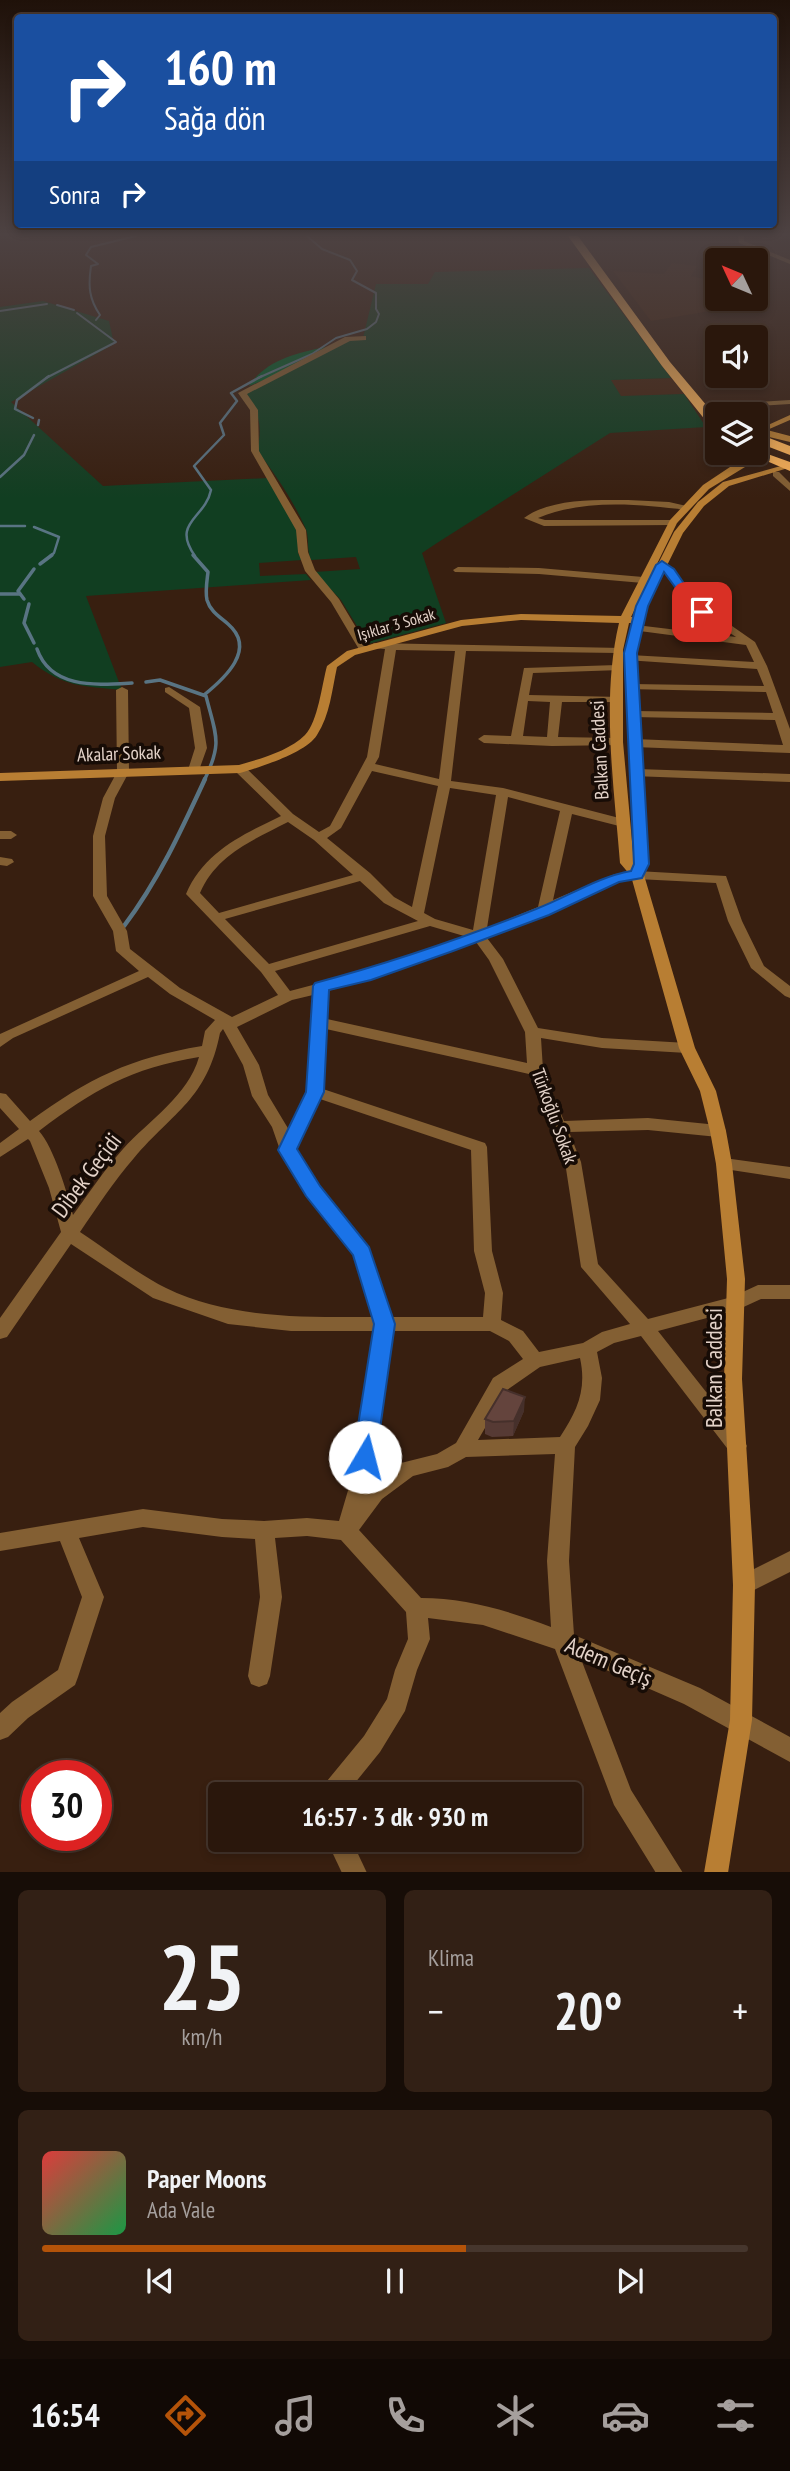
<!DOCTYPE html>
<html lang="tr">
<meta charset="utf-8">
<style>
:root{--surface:#2a170c;--page:#322015;--text:#f1f3f6;--muted:#a59f9d;--line:#46362d;--accent:#b45309}
body{margin:0;font-family:"PT Sans Narrow",sans-serif;background:var(--page);color:var(--text);height:100vh;display:flex;flex-direction:column;font-size:26px;white-space:nowrap}
*{box-sizing:border-box;margin:0}
p{font-size:23px;color:var(--muted)}
.icon{flex:none;width:38px;height:38px;fill:none;stroke:currentColor;stroke-width:2;stroke-linecap:round;stroke-linejoin:round}
.map{position:relative;height:1872px;overflow:hidden}
.side{display:flex;flex-direction:column;gap:18px;padding:18px;background:#170d07;flex:1}
.side>*{flex:none}
.top-card{position:absolute;left:14px;top:14px;width:763px;height:214px;border-radius:7px;box-shadow:0 4px 10px #0003,0 0 0 2px var(--line);background:#1a4fa0;color:#fff;overflow:hidden}
.needle{width:46px;rotate:314deg}
.fabs{position:absolute;left:705px;top:248px;display:grid;gap:14px}
.fabs a{display:grid;place-items:center;width:63px;height:63px;border-radius:7px;background:var(--surface);box-shadow:0 4px 10px #0003,0 0 0 2px var(--line);font-size:35px}
.speed{position:absolute;left:21px;top:1760px;display:flex;gap:14px;font-size:35px;font-weight:700;text-align:center}
.speed>*{display:grid;place-content:center;width:91px;height:91px;border-radius:50%;background:var(--surface);box-shadow:0 4px 10px #0003,0 0 0 2px var(--line);line-height:1}
.speed .limit{border:10px solid #d22;background:#fff;color:#111}
.pin{position:absolute;display:grid;place-items:center;width:60px;height:60px;color:#fff;margin:-30px;border-radius:14px;box-shadow:0 4px 10px #0006}
.me{position:absolute;width:77px;margin:-38px;rotate:8deg;stroke-linejoin:round;filter:drop-shadow(0 0 5px #0008)}
.turn{display:flex;align-items:center;gap:24px;height:147px;padding:0 35px;font-size:32px}
.turn .icon{width:91px;height:91px;stroke-width:2.5}
.turn b{display:block;font-size:49px;line-height:60px}
.then{display:flex;align-items:center;height:66px;padding:0 35px;background:#0003;gap:14px;font-size:26px}
.big{font-size:52px;font-weight:700;line-height:1.1}
.side .tile{flex:1;display:flex;flex-direction:column;justify-content:center;gap:10px;min-width:0;padding:0 24px;border-radius:10px;background:var(--page)}
.side .dial{align-items:center;gap:0}
.dial b{font-size:91px;line-height:1}
.song{display:flex;align-items:center;gap:21px}
.cover{width:84px;height:84px;border-radius:10px;background:linear-gradient(135deg,hsl(0 70% 55%),hsl(140 70% 35%))}
.played{height:7px;border-radius:4px;background:linear-gradient(90deg,var(--accent) 60%,var(--line) 60%)}
.keys{display:flex;justify-content:space-around;direction:ltr}
.heat{display:flex;justify-content:space-between;align-items:center;font-size:38px;direction:ltr}
.side .tiles{flex:1;display:grid;gap:18px;grid-template-columns:1fr 1fr}
.tile:last-child{grid-column:span 2}
.trip{position:absolute;left:208px;top:1782px;width:374px;height:70px;border-radius:7px;background:var(--surface);box-shadow:0 4px 10px #0003,0 0 0 2px var(--line);font-weight:700;line-height:70px;text-align:center}
.dock{display:flex;height:112px;justify-content:space-around;align-items:center;background:#110905;color:var(--muted)}
.dock .icon{width:49px;height:49px}
.dock .on{color:var(--accent)}
.dock b{font-size:32px;color:var(--text)}
.map>svg:first-child{display:block}
.built{fill:#432411}
.green{fill:#113e21}
.forest{fill:#035d2c}
.lines{fill:none;stroke-linecap:round;stroke-linejoin:round}
.stream-far3{stroke:#597483;stroke-width:2}
.stream-far2{stroke:#597483;stroke-width:2.5}
.stream-far1{stroke:#597483;stroke-width:3.5}
.stream{stroke:#597483;stroke-width:4.5}
.street{fill:#835f33;fill-rule:evenodd}
.secondary{fill:#b87e33;fill-rule:evenodd}
.highway{fill:#f9b157;fill-rule:evenodd}
.wall{fill:#563a34}
.shaded-wall{fill:#46302b}
.building{fill:#64443d;stroke:#46302b;stroke-width:2}
.route{fill:#1a73e8;stroke:#114b97;stroke-width:2}
.labels{text-anchor:middle;dominant-baseline:central;stroke-width:7;stroke-linejoin:round;paint-order:stroke}
.far-street-label{font-size:16px;fill:#e3d2c8;stroke:#170c06}
.street-label{font-size:19px;fill:#e3d2c8;stroke:#170c06}
.near-street-label{font-size:23px;fill:#e3d2c8;stroke:#170c06}
</style>
<div class="map">
<svg width="790" height="1873" viewBox="0 0 790 1873">
<rect width="100%" height="100%" fill="#381f10"/>
<g class="built">
<path d="M672 263 697 266 691 276 717 282 718 299H748L746 305 651 321 613 271 664 274Z"/>
<path d="M671 378 684 394 621 397 610 380Z"/>
</g>
<g class="green">
<path d="M589 268 671 378 611 380 621 396 684 394 706 427 610 433 437 543 422 553 446 623 368 644 341 600 314 572 360 569 356 557 311 560C306 549 310 537 305 527 293 500 275 474 257 450 263 428 259 411 246 393L349 340 363 338 376 284H428L435 272Z"/>
<path d="M43 301 109 321 114 344 11 402 103 486 267 478 298 531V553L302 560 259 563 260 576 306 574 311 580 86 596 122 690C83 686 63 687 32 662L0 667V307Z"/>
</g>
<path class="forest" d="M326 347 281 373 249 386C266 360 296 353 326 347Z"/>
<g class="lines">
<g class="stream-far3">
<path d="M57 305 74 310"/>
<path d="M0 311 47 304"/>
<path d="M96 320 100 315C89 299 88 286 91 266L98 264 86 255 91 247 136 236"/>
<path d="M46 378 116 342 77 313"/>
<path d="M258 378 312 354 336 338 367 329 376 322 379 314 376 309V293L352 280 357 271 350 260 322 249 307 236"/>
</g>
<g class="stream-far2">
<path d="M33 418 15 409 17 400 49 376"/>
<path d="M38 425 39 420"/>
<path d="M0 477 24 455 34 435"/>
<path d="M0 526H25"/>
<path d="M34 527 59 537 54 553 50 556"/>
<path d="M195 556C171 522 205 519 211 490L194 466 224 435 220 423 237 401 231 393 262 376"/>
</g>
<g class="stream-far1">
<path d="M193 555 208 572C207 581 205 591 207 600 210 611 220 617 228 624 257 649 225 678 204 695"/>
<path d="M40 564 52 555"/>
<path d="M0 594H20"/>
<path d="M24 599 18 591 34 569"/>
<path d="M29 604 24 623 34 643"/>
<path d="M37 649C51 689 96 685 132 683"/>
<path d="M146 682 160 680 206 696C216 736 223 742 204 781"/>
</g>
<path class="stream" d="M124 926C158 881 181 831 205 779"/>
<g class="street">
<path d="M738 236H744V241L790 260V264L739 243Z"/>
<path d="M366 336V340L350 341 247 394 258 410 259 451 306 530 308 552 315 570 339 599 369 649 364 652 360 651 331 602 305 571 298 552 296 530 251 451 250 410 238 393 345 337Z"/>
<path d="M790 400V404L713 409 709 407 713 405Z"/>
<path d="M773 472H779L790 483V491L773 476Z"/>
<path d="M628 500 669 502 691 507 686 510C638 504 583 499 538 518L545 520H676L678 522 673 525 544 526 524 518C551 498 596 500 628 500Z"/>
<path d="M661 562 673 569 699 603 755 642 767 666 790 729V753L634 747 628 743 634 739 783 745 775 720 633 717 627 714 633 711 773 713 766 692 627 689 625 687 631 684 764 686 757 669 626 660 625 658 630 655 754 662 746 645 632 630 631 628 636 625 736 637 691 607 667 573 656 565Z"/>
<path d="M458 567 539 568 643 577 648 580 643 583 539 574 455 572 453 570Z"/>
<path d="M374 643 622 648 623 650 618 653 466 651 451 781 503 788 627 820 629 823 623 827 572 814 553 900 615 874 637 871 726 876 742 921 764 966 790 986V998L785 996 751 968 728 921 716 883 637 879 618 882 551 912 549 915 542 916 487 938 503 959 538 1028 602 1038 687 1043 695 1048 687 1053 602 1048 541 1038 543 1070 564 1121 648 1118 718 1125 724 1127 726 1131 724 1135 718 1137 648 1130 569 1132 581 1162 598 1264 648 1319 732 1297 758 1285H790V1299H761L737 1310 658 1331 744 1440 747 1446 744 1452 737 1454 730 1452 641 1336 614 1343 597 1352 602 1378 600 1400 588 1426 575 1447 569 1561 574 1635 700 1688 790 1737V1762L684 1704 581 1659 631 1790 683 1873H656L614 1805 555 1649 483 1625 428 1618 430 1639 417 1670 405 1711 380 1752 346 1794H322L327 1781 364 1736 387 1699 395 1670 408 1639 406 1612 341 1540 307 1536 275 1538 282 1597 270 1676 267 1684 259 1687 251 1684 248 1676 260 1597 255 1539 222 1537 143 1527 79 1538 104 1597 78 1677 75 1685 28 1718 8 1737 0 1740V1713L12 1702 58 1670 82 1597 60 1541 0 1551V1533L143 1509 222 1519 264 1521 307 1518 339 1521 352 1477 374 1331H291L228 1324 153 1298 71 1244 7 1337 0 1339V1318L61 1232 49 1188 30 1141 28 1139 0 1157V1143L19 1129 0 1108V1093L6 1094 30 1121C89 1078 130 1058 202 1046L205 1031 215 1020 170 994 148 977 13 1038 0 1047V1034L139 971 116 951 113 931 93 896V836L103 798 117 772 116 690 122 687 128 690 129 772 115 798 105 836 107 896 127 931 130 949 180 988 232 1017 278 995 261 972 186 894C204 852 242 835 281 816L236 772 234 769 236 766H244L293 814 319 832 330 826 367 757 385 649 370 648 369 646ZM396 650 455 651 439 779 375 764 379 757ZM372 771 438 786 412 907 394 897 370 873 327 838 341 828ZM450 788 496 795 473 930 435 919 424 913ZM508 797 560 811 538 907 487 928ZM288 822 314 840 353 875 219 913 200 893C216 855 253 840 288 822ZM360 881 384 903 418 921 269 964 225 919ZM430 926 464 936C407 957 348 976 290 991L275 971ZM476 942 489 960 525 1032 527 1063 327 1019 328 991 370 979ZM313 995 310 1022 311 1025 307 1092 289 1130 268 1095 259 1065 237 1027 292 1000ZM223 1029 243 1065 252 1096 272 1127 280 1150 307 1195 354 1254 373 1317C303 1317 230 1319 166 1288 139 1275 106 1249 80 1232 97 1207 114 1181 134 1158 174 1111 207 1099 220 1033ZM326 1029 529 1074 565 1162 581 1267 630 1324 602 1332 583 1343 539 1352 523 1331 501 1320 503 1293 492 1251 487 1147 485 1143 323 1089ZM199 1057C188 1096 149 1120 123 1149 105 1169 89 1193 73 1215 67 1192 54 1148 39 1131 93 1090 131 1068 199 1057ZM320 1099 471 1150 474 1251 485 1293 483 1317H391L368 1247 319 1187 296 1150ZM392 1331H490L509 1341 523 1359 493 1378 456 1443 437 1454 401 1463 370 1485ZM580 1358C587 1390 577 1411 560 1437L478 1440 507 1390 540 1367ZM555 1454 547 1561 551 1627C509 1611 466 1598 421 1598L359 1530 382 1499 413 1476 448 1467 466 1457Z"/>
<path d="M617 665 622 668 621 670 533 673 529 695 621 697V701L617 702H562L558 737 617 738 623 742 621 745 552 746 484 743 478 739 484 735 511 736 524 668ZM528 701 550 702 547 737 523 736Z"/>
<path d="M169 687 200 707 207 748 198 773 194 774 188 770 195 748 189 708 165 692V688Z"/>
<path d="M637 769 790 774V782L633 776 631 773 633 770Z"/>
<path d="M0 831H11L17 835 11 839H0Z"/>
<path d="M0 857 12 859 14 862 7 866 0 865Z"/>
<path d="M724 1158 790 1167V1179L718 1168 716 1164 718 1160Z"/>
<path d="M790 1551V1572L744 1595 736 1592 733 1585 736 1578Z"/>
<path d="M326 1839H351L367 1873H342Z"/>
</g>
<g class="secondary">
<path d="M790 415V420L767 430 790 436V442L765 436 757 430Z"/>
<path d="M756 454 763 456 709 489 677 523 631 617H634L637 606 674 532 698 502 723 482 788 464V468L729 486 704 506 683 533 647 606 635 658 648 864 644 875 695 1048 716 1091 726 1131 732 1164 745 1279 742 1379 755 1585 752 1720 728 1873H704L730 1720 733 1585 724 1379 727 1279 716 1164 710 1131 700 1091 679 1048 631 876 620 863C614 786 601 699 619 623L521 620 462 626 355 655 337 667C332 690 330 715 317 735 306 753 260 767 240 773L0 781V773L239 765C260 759 289 751 305 735 318 722 322 684 327 666L347 651 461 620 521 614 621 616 670 520 703 485 733 465ZM629 623H633L625 658 634 863 623 742V650Z"/>
</g>
<g class="highway">
<path d="M568 236H578L670 362 718 419V432L714 431 662 366Z"/>
<path d="M756 433 790 446V455L756 442Z"/>
<path d="M756 450 790 462V471L748 453H756Z"/>
</g>
</g>
<path class="wall" d="M524 1411 513 1436 492 1437 485 1434V1419Z"/>
<path class="shaded-wall" d="M525 1397 524 1411 513 1436 514 1421Z"/>
<path class="building" d="M503 1389 525 1397 514 1421 493 1422 485 1419Z"/>
<linearGradient id="sky" x2="0" y2="1"><stop stop-color="#1f1109"/><stop offset="0.47" stop-color="#4d4242"/><stop offset="1" stop-color="#4d4242" stop-opacity="0"/></linearGradient>
<rect width="790" height="498" fill="url(#sky)"/>
<path class="route" d="M662 561 674 569 694 598 708 612 698 614 686 602 664 572 648 606 637 653 649 864 642 878 619 882 549 915 453 951 371 980 329 990 324 1092 297 1149 320 1186 369 1247 395 1324 376 1457 373 1463 365 1466 357 1463 353 1457 374 1324 353 1255 306 1196 278 1150 306 1092 313 986 315 983C390 963 463 938 536 909 568 897 597 877 631 871L634 864 624 653 636 606 656 565Z"/>
<g class="labels">
<g class="far-street-label">
<text transform="translate(396 624) rotate(-16)">Işıklar 3 Sokak</text>
</g>
<g class="street-label">
<text transform="translate(599 750) rotate(-93)">Balkan Caddesi</text>
<text transform="translate(119 753) rotate(-2)">Akalar Sokak</text>
<text transform="translate(555 1116) rotate(70)">Türkoğlu Sokak</text>
</g>
<g class="near-street-label">
<text transform="translate(86 1175) rotate(-53)">Dibek Geçidi</text>
<text transform="translate(713 1368) rotate(-90)">Balkan Caddesi</text>
<text transform="translate(609 1661) rotate(23)">Adem Geçiş</text>
</g>
</g>
</svg>
<div class="fabs">
<a><svg class="needle" viewBox="-14 -14 28 28"><path d="M0-13l5 13h-10z" fill="#e53935"/><path d="M0 13l5-13h-10z" fill="#a59f9d"/></svg></a>
<a><svg class="icon" aria-label="sound" viewBox="0 0 24 24"><path d="M4 9h4l5-4v14l-5-4H4zM17 9q2 3 0 6"/></svg></a>
<a><svg class="icon" aria-label="layers" viewBox="0 0 24 24"><path d="M12 4l9 5-9 5-9-5zM3 14l9 5 9-5"/></svg></a>
</div>
<div class="speed"><div class="limit">30</div></div>
<div class="pin" style="left:702px;top:612px;background:#d93025"><svg class="icon" aria-label="arrive" viewBox="0 0 24 24"><path d="M6 21V4h12l-3 4 3 4H6"/></svg></div>
<svg class="me" style="left:365px;top:1457px" viewBox="-20 -20 40 40"><circle r="19" fill="#fff"/><path d="M0-13L10 11 0 6-10 11z" fill="#1a73e8"/></svg>
<div class="trip">16:57 · 3 dk · 930 m</div>
<div class="top-card">
<div class="turn"><svg class="icon" aria-label="right" viewBox="0 0 24 24"><path d="M7 20v-9h11M14 6l5 5-5 5"/></svg><div><b>160 m</b>Sağa dön</div></div>
<div class="then">Sonra<svg class="icon" aria-label="right" viewBox="0 0 24 24"><path d="M7 20v-9h11M14 6l5 5-5 5"/></svg></div>
</div>
</div>
<section class="side">
<div class="tiles">
<div class="tile dial"><b>25</b><p>km/h</p></div>
<div class="tile"><p>Klima</p>
<div class="heat"><a>−</a><b class="big">20°</b><a>+</a></div>
</div>
<div class="tile">
<div class="song"><i class="cover"></i><div><b>Paper Moons</b><p>Ada Vale</p></div></div>
<div class="played"></div>
<div class="keys"><svg class="icon" aria-label="previous" viewBox="0 0 24 24"><path d="M18 5L8 12l10 7zM5 5v14"/></svg><svg class="icon" aria-label="pause" viewBox="0 0 24 24"><path d="M8 5v14M16 5v14"/></svg><svg class="icon" aria-label="next" viewBox="0 0 24 24"><path d="M6 5l10 7-10 7zM19 5v14"/></svg></div>
</div>
</div>
</section>
<nav class="dock">
<b>16:54</b>
<svg class="icon on" aria-label="directions" viewBox="0 0 24 24"><path d="M12 3l9 9-9 9-9-9zM9 14v-3h6M13 9l2 2-2 2"/></svg>
<svg class="icon" aria-label="music" viewBox="0 0 24 24"><path d="M9 18V5l10-2v13"/><circle cx="6" cy="18" r="3"/><circle cx="16" cy="16" r="3"/></svg>
<svg class="icon" aria-label="phone" viewBox="0 0 24 24"><path d="M5 4h4l2 5-3 2q2 4 5 5l2-3 5 2v4C11 20 4 13 5 4z"/></svg>
<svg class="icon" aria-label="climate" viewBox="0 0 24 24"><path d="M12 3v18M4 7l16 10M4 17L20 7"/></svg>
<svg class="icon" aria-label="car" viewBox="0 0 24 24"><path d="M5 17H2v-5l4-1 3-4h7l3 4 3 1v5h-3M9 17h6M6 11h13"/><circle cx="7" cy="17" r="2"/><circle cx="17" cy="17" r="2"/></svg>
<svg class="icon" aria-label="filters" viewBox="0 0 24 24"><path d="M4 7h16M4 17h16"/><circle cx="9" cy="7" r="2"/><circle cx="15" cy="17" r="2"/></svg>
</nav>
